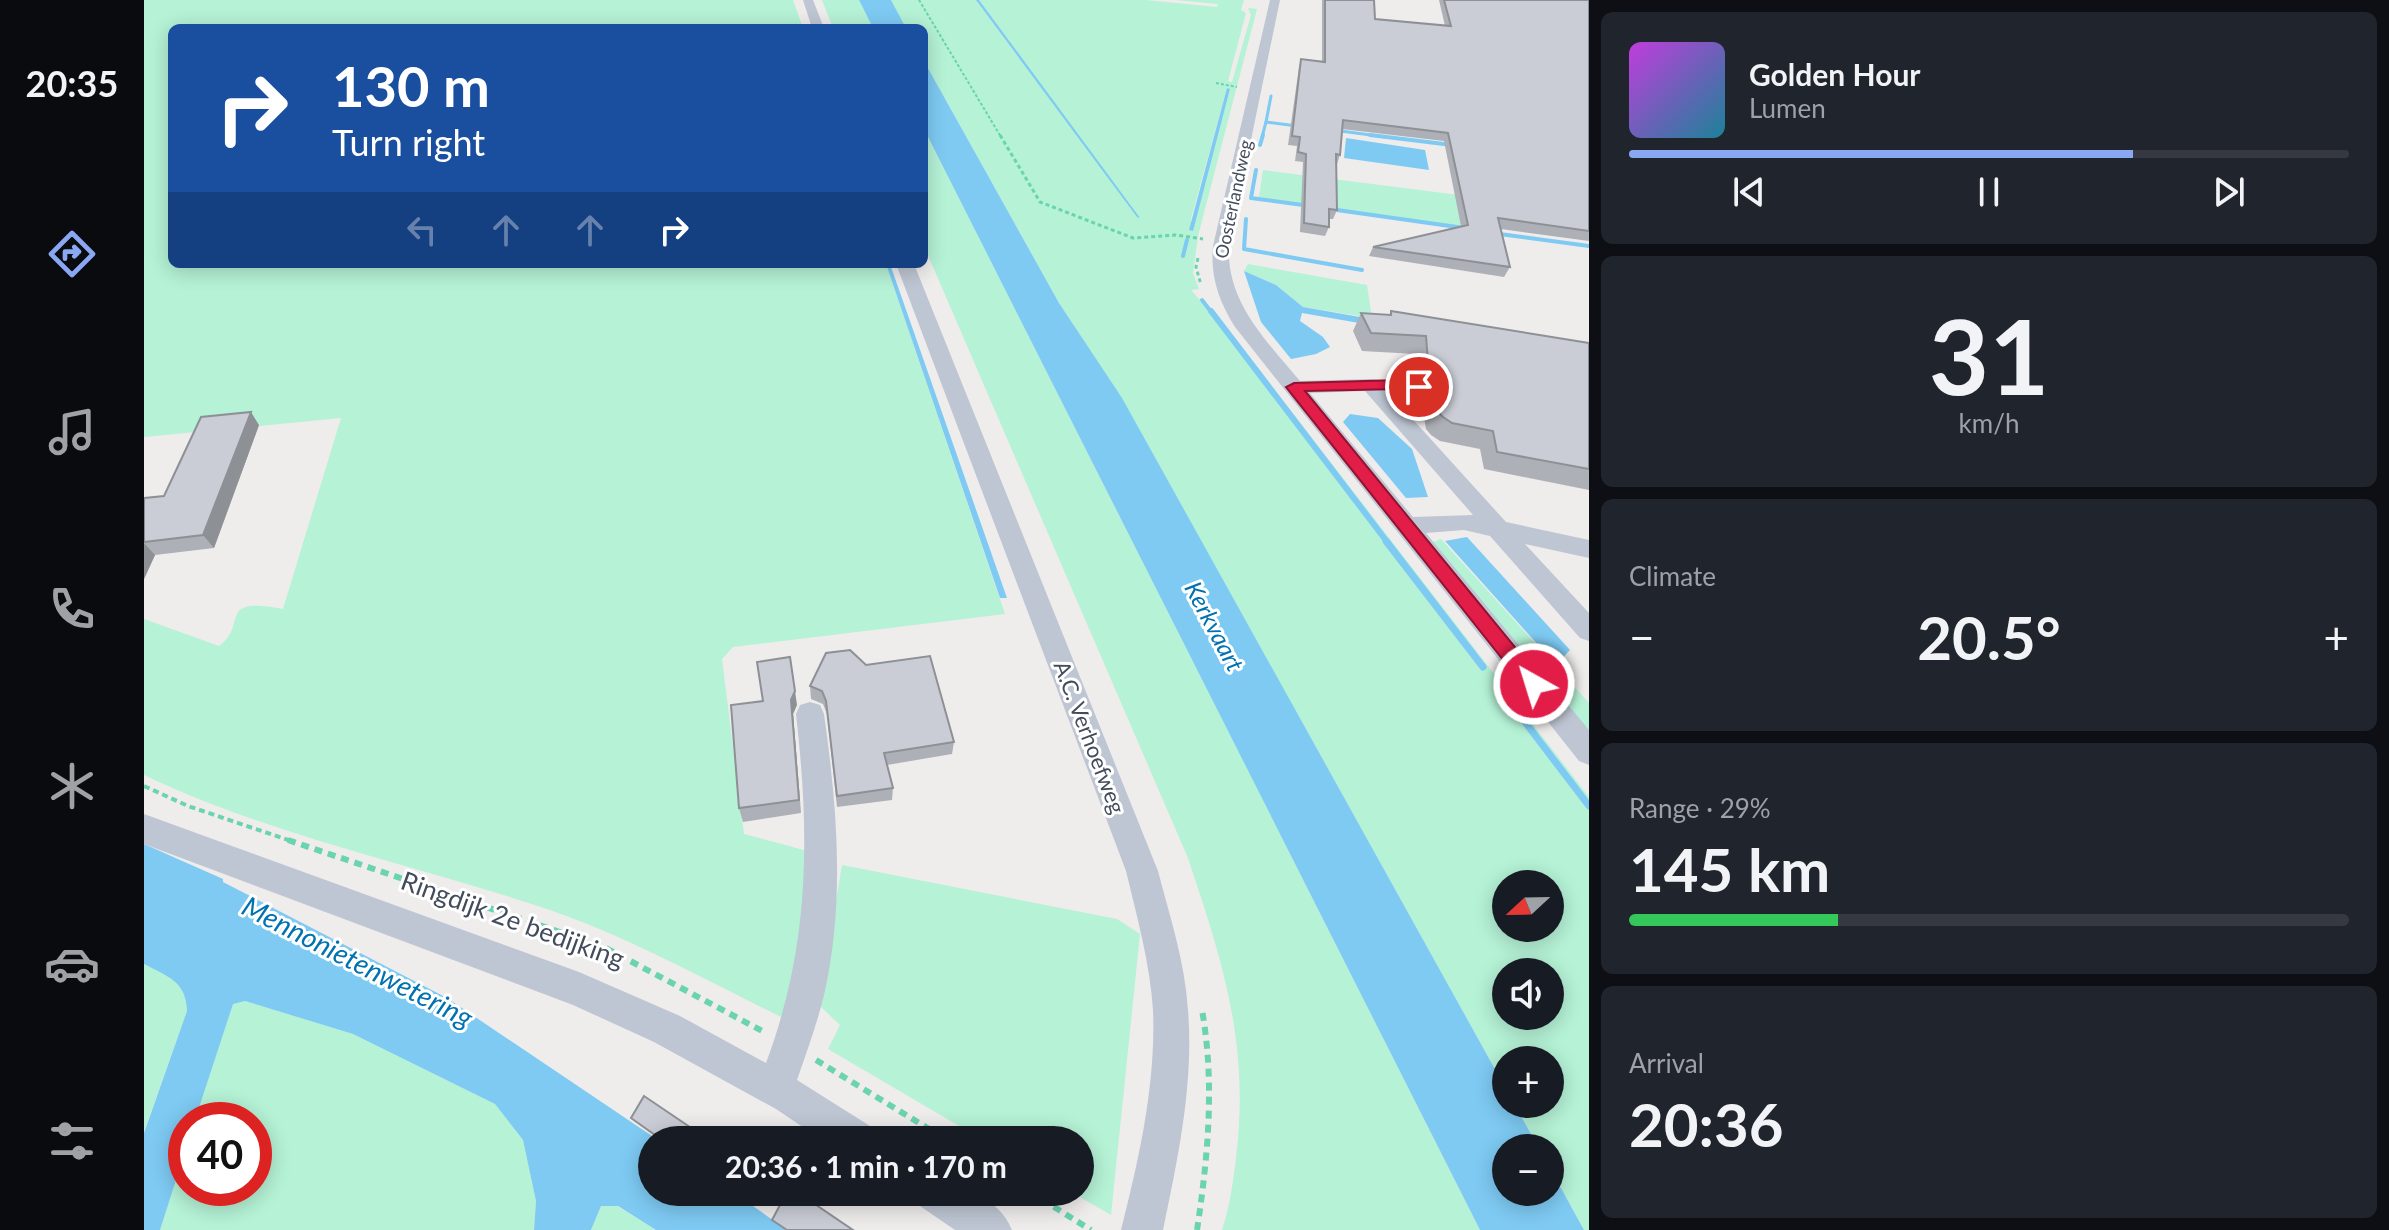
<!DOCTYPE html>
<meta charset="utf-8">
<style>
:root{--surface:#171b24;--page:#20242c;--text:#f1f3f6;--muted:#9ea1a6;--line:#363941;--accent:#89a7f2}
body{margin:0;font-family:Lato,sans-serif;background:var(--page);color:var(--text);height:100vh;display:flex;flex-direction:column;font-size:30px;white-space:nowrap}
*{box-sizing:border-box;margin:0}
p{font-size:26px;color:var(--muted)}
.icon{flex:none;width:44px;height:44px;fill:none;stroke:currentColor;stroke-width:2;stroke-linecap:round;stroke-linejoin:round}
.map{position:relative;flex:1;overflow:hidden}
.panel{display:flex;flex-direction:column;gap:12px;padding:12px;background:#0d0f14;width:800px}
.panel>*{flex:none}
.top-card{position:absolute;left:24px;top:24px;width:760px;height:244px;border-radius:12px;box-shadow:0 4px 20px #0003;background:#1a4fa0;color:#fff;overflow:hidden}
.needle{width:52px;rotate:248deg}
.buttons{position:absolute;left:1348px;top:870px;display:grid;gap:16px}
.buttons a{display:grid;place-items:center;width:72px;height:72px;border-radius:50%;background:var(--surface);box-shadow:0 4px 20px #0003;font-size:40px}
.speed{position:absolute;left:24px;top:1102px;display:flex;gap:16px;font-size:40px;font-weight:700;text-align:center}
.speed>*{display:grid;place-content:center;width:104px;height:104px;border-radius:50%;background:var(--surface);box-shadow:0 4px 20px #0003;line-height:1}
.speed .limit{border:12px solid #d22;background:#fff;color:#111}
.pin{position:absolute;display:grid;place-items:center;width:68px;height:68px;color:#fff;margin:-34px;border:4px solid #fff;border-radius:50%;box-shadow:0 2px 8px #0007}
.me{position:absolute;width:88px;margin:-44px;rotate:321deg;stroke-linejoin:round;filter:drop-shadow(0 0 6px #0008)}
.turn{display:flex;align-items:center;gap:28px;height:168px;padding:0 32px;font-size:36px}
.turn .icon{width:104px;height:104px;stroke-width:2.5}
.turn b{display:block;font-size:56px;line-height:68px}
.lanes{display:flex;align-items:center;height:76px;padding:0 32px;background:#0003;justify-content:center;gap:40px;direction:ltr}
.lanes .off{opacity:.35}
.big{font-size:60px;font-weight:700;line-height:1.1}
.panel .card{flex:1;display:flex;flex-direction:column;justify-content:center;gap:12px;min-width:0;padding:0 28px;border-radius:12px;background:var(--page)}
.panel .dial{align-items:center;gap:0}
.dial b{font-size:104px;line-height:1}
.song{display:flex;align-items:center;gap:24px}
.cover{width:96px;height:96px;border-radius:12px;background:linear-gradient(135deg,hsl(290 70% 55%),hsl(190 70% 35%))}
.played{height:8px;border-radius:4px;background:linear-gradient(90deg,var(--accent) 70%,var(--line) 70%)}
.keys{display:flex;justify-content:space-around;direction:ltr}
.heat{display:flex;justify-content:space-between;align-items:center;font-size:44px;direction:ltr}
.charge{height:12px;border-radius:6px;background:linear-gradient(90deg,#34c759 29%,var(--line) 0)}
.trip{position:absolute;left:494px;top:1126px;width:456px;height:80px;border-radius:40px;background:var(--surface);box-shadow:0 4px 20px #0003;font-weight:700;line-height:80px;text-align:center}
main{display:flex;flex:1;min-height:0}
.tabs{display:flex;flex-direction:column;width:144px;justify-content:space-around;align-items:center;background:#090b0e;color:var(--muted)}
.tabs .icon{width:56px;height:56px}
.tabs .active{color:var(--accent)}
.tabs b{font-size:36px;color:var(--text)}
.map>svg:first-child{display:block}
.green{fill:#b5f2d6;fill-rule:evenodd}
.water{fill:#7ecaf3}
.lines{fill:none;stroke-linecap:round;stroke-linejoin:round}
.stream-far3{stroke:#7ecaf3;stroke-width:3}
.stream-far2{stroke:#7ecaf3;stroke-width:4}
.stream-far1{stroke:#7ecaf3;stroke-width:6}
.stream{stroke:#7ecaf3;stroke-width:7}
.path-far3{stroke:#6ad3af;stroke-width:2;stroke-dasharray:3 2;stroke-linecap:butt}
.path-far2{stroke:#6ad3af;stroke-width:3;stroke-dasharray:4 3;stroke-linecap:butt}
.path-far1{stroke:#6ad3af;stroke-width:4;stroke-dasharray:6 4;stroke-linecap:butt}
.path{stroke:#6ad3af;stroke-width:6;stroke-dasharray:8 6;stroke-linecap:butt}
.minor{fill:#bec6d3;fill-rule:evenodd}
.wall{fill:#aeb0b7}
.shaded-wall{fill:#8d9095}
.building{fill:#cacdd5;stroke:#8d9095;stroke-width:2}
.route{fill:#e11d48;stroke:#92132f;stroke-width:2}
.labels{text-anchor:middle;dominant-baseline:central;stroke-width:6;stroke-linejoin:round;paint-order:stroke}
.far-street-label{font-size:18px;fill:#434c5b;stroke:#fff}
.street-label{font-size:22px;fill:#434c5b;stroke:#fff}
.water-label{font-size:24px;font-style:italic;fill:#0072b1;stroke:#fff}
.near-street-label{font-size:26px;fill:#434c5b;stroke:#fff}
.near-water-label{font-size:28px;font-style:italic;fill:#0072b1;stroke:#fff}
</style>
<main>
<nav class="tabs">
<b>20:35</b>
<svg class="icon active" aria-label="directions" viewBox="0 0 24 24"><path d="M12 3l9 9-9 9-9-9zM9 14v-3h6M13 9l2 2-2 2"/></svg>
<svg class="icon" aria-label="music" viewBox="0 0 24 24"><path d="M9 18V5l10-2v13"/><circle cx="6" cy="18" r="3"/><circle cx="16" cy="16" r="3"/></svg>
<svg class="icon" aria-label="phone" viewBox="0 0 24 24"><path d="M5 4h4l2 5-3 2q2 4 5 5l2-3 5 2v4C11 20 4 13 5 4z"/></svg>
<svg class="icon" aria-label="climate" viewBox="0 0 24 24"><path d="M12 3v18M4 7l16 10M4 17L20 7"/></svg>
<svg class="icon" aria-label="car" viewBox="0 0 24 24"><path d="M5 17H2v-5l4-1 3-4h7l3 4 3 1v5h-3M9 17h6M6 11h13"/><circle cx="7" cy="17" r="2"/><circle cx="17" cy="17" r="2"/></svg>
<svg class="icon" aria-label="filters" viewBox="0 0 24 24"><path d="M4 7h16M4 17h16"/><circle cx="9" cy="7" r="2"/><circle cx="15" cy="17" r="2"/></svg>
</nav>
<div class="map">
<svg width="1445" height="1230" viewBox="0 0 1445 1230">
<rect width="100%" height="100%" fill="#efecec"/>
<g class="green">
<path d="M0 0H649L659 28H28V264H742L861 614 589 647 578 659 600 834 667 852V939L639 1018C560 979 481 935 397 907 264 863 126 835 0 775V619L75 646C105 625 71 596 139 609L197 418 0 437Z"/>
<path d="M678 0H715L729 28H689Z"/>
<path d="M747 0H832L994 217 835 0H1002L1073 7 1074 4 1031 0H1100L1097 10 1102 13 1084 81 1088 82 1107 15 1104 8 1113 9 1054 236 1049 273 1055 289 1047 290 1101 351 1445 797V1230H1440L1406 1168V1148H1395L1370 1104H1406V1060H1362V1089L978 399 915 303 780 61V28H762ZM1083 88 1086 89 1048 231 1047 219ZM1362 884H1406V928H1362ZM1362 972H1406V1016H1362Z"/>
<path d="M780 129 1336 1230H1078C1086 1206 1089 1182 1092 1158 1106 1045 1079 963 1044 858L780 246Z"/>
<path d="M1119 170 1315 195 1355 233 1115 197Z"/>
<path d="M1104 264 1223 285 1228 318 1159 307 1132 285 1100 271Z"/>
<path d="M1297 539 1445 703V736L1289 542Z"/>
<path d="M698 865 973 919 996 934 967 1215 927 1192H936V1140H839L684 1049 696 1025 675 1005Z"/>
<path d="M0 964C24 977 42 981 43 1011L0 1132Z"/>
<path d="M101 1001 209 1034 351 1104 379 1140 392 1201 390 1230H16L42 1149V1188H110V1120H51L89 1003Z"/>
<path d="M457 1206H473L512 1230H447Z"/>
</g>
<g class="water">
<path d="M715 0H747L762 28H729Z"/>
<path d="M832 0H835L996 218 993 217Z"/>
<path d="M780 61 915 303 978 398 1362 1089V1104H1370L1395 1148H1362V1192H1406V1168L1440 1230H1336L780 129Z"/>
<path d="M1083 88 1086 89 1049 231 1045 230Z"/>
<path d="M1202 138 1281 150 1285 170 1200 158Z"/>
<path d="M742 264H746L863 598H856Z"/>
<path d="M1100 271 1132 285 1159 307 1273 327 1272 333 1158 313 1156 321 1179 337 1186 347 1172 354 1147 359 1117 322Z"/>
<path d="M1206 414 1234 418 1268 449 1284 497 1262 498 1199 422Z"/>
<path d="M1323 537 1426 650 1412 665 1301 541Z"/>
<path d="M0 844 79 879V882L303 998 514 1140H508V1192H589L643 1230H512L474 1206H457L447 1230H390L392 1201 379 1140 351 1104 209 1034 101 1001 89 1004 51 1120H42V1149L16 1230H0V1133L43 1011C42 981 24 977 0 964Z"/>
</g>
<g class="lines">
<g class="stream-far3">
<path d="M1127 96 1122 122 1153 126"/>
<path d="M1189 130 1242 137"/>
<path d="M1118 137 1122 122"/>
</g>
<g class="stream-far2">
<path d="M1226 135 1308 145"/>
<path d="M1116 145 1119 135"/>
<path d="M1112 170 1107 198 1166 206"/>
<path d="M1186 209 1320 228"/>
<path d="M1102 219 1100 249 1218 270"/>
<path d="M1348 233 1445 246"/>
<path d="M1039 256 1043 240"/>
<path d="M1058 300 1068 313"/>
</g>
<path class="stream-far1" d="M1067 311 1244 543"/>
<g class="stream">
<path d="M1242 541 1339 667"/>
<path d="M1365 701 1445 806"/>
</g>
<g class="path-far3">
<path d="M775 0 857 137"/>
<path d="M1072 83 1093 87"/>
</g>
<g class="path-far2">
<path d="M856 135 896 202 989 238 1032 235 1059 239"/>
<path d="M1054 258 1052 267 1057 285"/>
</g>
<path class="path-far1" d="M0 786 44 806 150 842"/>
<g class="path">
<path d="M144 840 460 947 622 1033"/>
<path d="M672 1060 803 1140"/>
<path d="M886 1192 947 1230"/>
<path d="M1053 1230C1064 1157 1071 1083 1058 1010"/>
</g>
<g class="minor">
<path d="M659 0H669L680 28H668Z"/>
<path d="M1126 0H1136L1085 246C1082 302 1122 340 1156 381L1227 379 1282 383 1285 387 1282 391 1244 392 1362 522 1445 540V558L1381 544 1445 613V641L1436 638 1346 536 1320 530 1282 533 1445 730V765L1435 761 1091 327C1075 302 1066 276 1069 246ZM1221 391 1329 515 1269 517 1166 393Z"/>
<path d="M752 264H770L1014 871C1026 917 1041 962 1044 1010 1050 1083 1034 1158 1019 1230H977C995 1159 1012 1084 1009 1010 1006 963 993 917 982 871Z"/>
<path d="M666 702 676 705 680 714C693 806 701 899 681 991 674 1021 663 1051 653 1080L726 1126 731 1140H678L632 1109 510 1042 429 1005 0 844V814L435 972 536 1016 622 1063C666 945 666 837 652 714L656 705Z"/>
<path d="M770 1192C808 1192 850 1187 868 1230H811L776 1206Z"/>
</g>
</g>
<g class="wall">
<path d="M1178 0H1230L1231 19 1301 26 1295 0H1445V241L1357 229 1366 267 1360 277 1225 256 1229 247 1317 226 1300 141 1198 129 1196 155 1193 164V210L1189 219H1185V227L1181 236 1156 232 1159 162 1151 161 1153 146 1144 145 1155 67 1157 59 1178 62Z"/>
<path d="M1247 311 1445 343V490L1340 469 1336 449 1296 441 1287 435 1282 429 1276 394 1283 381 1282 380 1274 379 1272 354 1218 351 1209 331 1217 313 1245 315Z"/>
<path d="M115 425 70 548 11 555 0 579V498L20 496Z"/>
<path d="M722 665 810 742 808 754 743 765 749 788 748 800 693 807 683 714 679 704 667 699 666 686Z"/>
<path d="M653 705 649 714 657 813 599 822 595 808Z"/>
</g>
<g class="shaded-wall">
<path d="M107 412 115 425 70 548 59 535Z"/>
<path d="M0 543 11 555 0 579Z"/>
<path d="M651 691 653 705 649 714 657 813 647 700Z"/>
</g>
<g class="building">
<path d="M1181 0H1230L1231 19 1307 26 1300 0H1445V231L1354 218 1366 267 1229 247 1324 225 1304 133 1199 120 1196 155 1192 154 1193 210 1185 209V227L1160 223 1162 154 1154 152 1156 137 1148 136 1157 59 1181 62Z"/>
<path d="M1247 311 1445 343V469L1353 452 1349 431 1308 423 1299 417 1293 411 1286 376 1295 375 1299 369 1293 362H1284L1282 336 1227 333 1217 313 1247 315Z"/>
<path d="M107 412 59 535 0 542V498L20 496 57 417Z"/>
<path d="M706 650 722 665 786 656 810 742 740 753 749 788 693 796 682 701 678 691 666 686 682 653Z"/>
<path d="M646 657 651 691 647 700 655 800 595 808 587 705 619 701 613 662Z"/>
<path d="M500 1096 565 1140H518L487 1118Z"/>
<path d="M598 1133 612 1140H594Z"/>
<path d="M643 1192H653L709 1230H643L628 1220Z"/>
</g>
<path class="route" d="M1257 380 1282 387 1275 392 1257 389 1161 391 1397 679 1400 684 1397 690H1383L1142 387 1150 383Z"/>
<g class="labels">
<g class="far-street-label">
<text transform="translate(1089 199) rotate(-78)">Oosterlandweg</text>
</g>
<g class="street-label">
<text transform="translate(946 737) rotate(69)">A.C. Verhoefweg</text>
</g>
<g class="water-label">
<text transform="translate(1071 626) rotate(62)">Kerkvaart</text>
</g>
<g class="near-street-label">
<text transform="translate(369 919) rotate(20)">Ringdijk 2e bedijking</text>
</g>
<g class="near-water-label">
<text transform="translate(214 961) rotate(27)">Mennonietenwetering</text>
</g>
</g>
</svg>
<div class="buttons">
<a><svg class="needle" viewBox="-14 -14 28 28"><path d="M0-13l5 13h-10z" fill="#e53935"/><path d="M0 13l5-13h-10z" fill="#9ea1a6"/></svg></a>
<a><svg class="icon" aria-label="sound" viewBox="0 0 24 24"><path d="M4 9h4l5-4v14l-5-4H4zM17 9q2 3 0 6"/></svg></a>
<a>+</a>
<a>−</a>
</div>
<div class="speed"><div class="limit">40</div></div>
<div class="pin" style="left:1275px;top:387px;background:#d93025"><svg class="icon" aria-label="arrive" viewBox="0 0 24 24"><path d="M6 21V4h12l-3 4 3 4H6"/></svg></div>
<svg class="me" style="left:1390px;top:684px" viewBox="-20 -20 40 40"><circle r="17" fill="#e11d48" stroke="#fff" stroke-width="3"/><path d="M0-11L8 9 0 5-8 9z" fill="#fff"/></svg>
<div class="trip">20:36 · 1 min · 170 m</div>
<div class="top-card">
<div class="turn"><svg class="icon" aria-label="right" viewBox="0 0 24 24"><path d="M7 20v-9h11M14 6l5 5-5 5"/></svg><div><b>130 m</b>Turn right</div></div>
<div class="lanes"><svg class="icon off" aria-label="left" viewBox="0 0 24 24"><path d="M17 20v-9H6M10 6l-5 5 5 5"/></svg><svg class="icon off" aria-label="ahead" viewBox="0 0 24 24"><path d="M12 20V5M6 11l6-6 6 6"/></svg><svg class="icon off" aria-label="ahead" viewBox="0 0 24 24"><path d="M12 20V5M6 11l6-6 6 6"/></svg><svg class="icon" aria-label="right" viewBox="0 0 24 24"><path d="M7 20v-9h11M14 6l5 5-5 5"/></svg></div>
</div>
</div>
<section class="panel">
<div class="card">
<div class="song"><i class="cover"></i><div><b>Golden Hour</b><p>Lumen</p></div></div>
<div class="played"></div>
<div class="keys"><svg class="icon" aria-label="previous" viewBox="0 0 24 24"><path d="M18 5L8 12l10 7zM5 5v14"/></svg><svg class="icon" aria-label="pause" viewBox="0 0 24 24"><path d="M8 5v14M16 5v14"/></svg><svg class="icon" aria-label="next" viewBox="0 0 24 24"><path d="M6 5l10 7-10 7zM19 5v14"/></svg></div>
</div>
<div class="card dial"><b>31</b><p>km/h</p></div>
<div class="card"><p>Climate</p>
<div class="heat"><a>−</a><b class="big">20.5°</b><a>+</a></div>
</div>
<div class="card"><p>Range · 29%</p><b class="big">145 km</b><div class="charge"></div></div>
<div class="card"><p>Arrival</p><b class="big">20:36</b></div>
</section>
</main>
